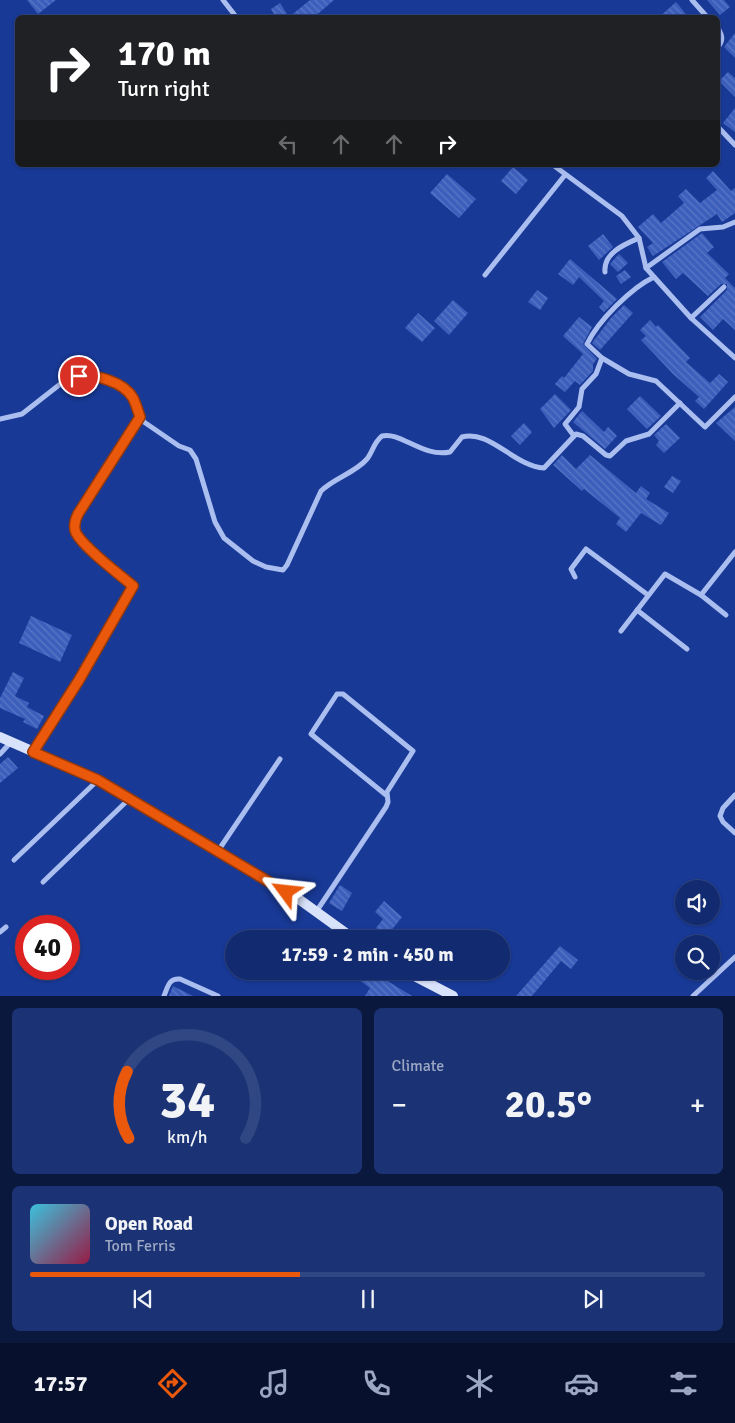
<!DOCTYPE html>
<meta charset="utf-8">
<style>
:root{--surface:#122b70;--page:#1b3375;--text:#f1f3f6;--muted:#9ca7c3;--line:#314783;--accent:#ea580c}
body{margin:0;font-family:Signika,sans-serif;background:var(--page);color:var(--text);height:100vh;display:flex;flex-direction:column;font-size:19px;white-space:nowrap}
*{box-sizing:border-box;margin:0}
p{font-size:16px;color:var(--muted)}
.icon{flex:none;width:28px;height:28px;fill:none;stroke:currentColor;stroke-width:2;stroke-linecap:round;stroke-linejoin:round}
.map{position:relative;height:996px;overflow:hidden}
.sheet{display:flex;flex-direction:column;gap:12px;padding:12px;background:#0a183e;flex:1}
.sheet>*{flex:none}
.hud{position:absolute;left:15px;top:15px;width:705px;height:152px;border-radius:8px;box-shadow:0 1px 4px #0004,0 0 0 1px var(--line);background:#202124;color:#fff;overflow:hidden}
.buttons{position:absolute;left:675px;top:880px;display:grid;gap:10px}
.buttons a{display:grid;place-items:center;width:45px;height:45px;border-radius:50%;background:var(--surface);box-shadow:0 1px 4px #0004,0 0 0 1px var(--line);font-size:25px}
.speed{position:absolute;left:15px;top:915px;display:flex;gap:10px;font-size:25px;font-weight:700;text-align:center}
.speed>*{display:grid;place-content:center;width:65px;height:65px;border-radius:50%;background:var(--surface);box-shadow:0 1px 4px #0004,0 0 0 1px var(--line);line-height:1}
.speed .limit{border:8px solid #d22;background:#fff;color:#111}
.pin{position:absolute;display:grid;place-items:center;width:42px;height:42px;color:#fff;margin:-21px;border:2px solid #fff;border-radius:50%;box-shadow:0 1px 5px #0007}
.me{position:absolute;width:55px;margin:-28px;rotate:300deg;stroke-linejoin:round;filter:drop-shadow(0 0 4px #0008)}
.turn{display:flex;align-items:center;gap:18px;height:105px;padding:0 20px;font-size:22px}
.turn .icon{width:65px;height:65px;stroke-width:2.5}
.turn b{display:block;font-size:35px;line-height:42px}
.lanes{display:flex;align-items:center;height:48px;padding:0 20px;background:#0003;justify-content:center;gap:25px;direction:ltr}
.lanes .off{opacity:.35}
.big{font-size:38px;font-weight:700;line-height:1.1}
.sheet .widget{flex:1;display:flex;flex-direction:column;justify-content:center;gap:8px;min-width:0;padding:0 18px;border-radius:8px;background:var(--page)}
.sheet .dial{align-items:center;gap:0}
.dial svg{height:130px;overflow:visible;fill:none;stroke:var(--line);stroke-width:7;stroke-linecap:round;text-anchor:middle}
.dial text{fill:var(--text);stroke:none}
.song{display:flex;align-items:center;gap:15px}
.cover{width:60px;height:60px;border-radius:8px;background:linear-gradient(135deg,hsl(190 70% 55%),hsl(340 70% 35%))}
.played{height:5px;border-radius:2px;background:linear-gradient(90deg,var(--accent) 40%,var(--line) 40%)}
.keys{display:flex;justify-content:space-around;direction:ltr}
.heat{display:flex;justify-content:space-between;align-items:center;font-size:28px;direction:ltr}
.sheet .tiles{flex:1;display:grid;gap:12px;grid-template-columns:1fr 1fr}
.widget:last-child{grid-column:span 2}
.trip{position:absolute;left:225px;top:930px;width:285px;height:50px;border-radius:25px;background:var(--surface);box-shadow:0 1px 4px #0004,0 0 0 1px var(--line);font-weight:700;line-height:50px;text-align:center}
.menu{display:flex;height:80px;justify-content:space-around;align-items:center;background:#07112d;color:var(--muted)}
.menu .icon{width:35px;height:35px}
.menu .on{color:var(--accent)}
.menu b{font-size:22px;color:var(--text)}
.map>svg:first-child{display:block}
.building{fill:url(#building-back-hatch)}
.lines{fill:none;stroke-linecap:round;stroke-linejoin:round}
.street{stroke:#abbef0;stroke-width:5}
.secondary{stroke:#d9e2fb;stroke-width:10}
.route-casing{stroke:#983908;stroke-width:12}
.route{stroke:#ea580c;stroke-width:9}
</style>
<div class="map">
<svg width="735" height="996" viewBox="0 0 735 996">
<defs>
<pattern id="building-back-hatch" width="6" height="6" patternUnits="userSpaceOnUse" patternTransform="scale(1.25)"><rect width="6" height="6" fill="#3d5fbc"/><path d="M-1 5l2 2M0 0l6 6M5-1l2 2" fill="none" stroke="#5a77c6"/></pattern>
</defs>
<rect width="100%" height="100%" fill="#183996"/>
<g class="building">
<path d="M27 0H56L38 14Z"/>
<path d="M310 0H334L313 18H276L271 9 280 3 289 17Z"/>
<path d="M707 0H724L730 7 720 15Z"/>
<path d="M676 2 689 18H658Z"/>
<path d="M735 33V58L724 47Z"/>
<path d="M728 72 735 78V97L719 81Z"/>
<path d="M735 108V132L723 123Z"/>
<path d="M513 167 528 180 516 194 501 181Z"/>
<path d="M713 171 731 191 735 188V213L722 222 717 214 653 256 647 247 653 243 638 227 653 214 661 223 684 203 678 196 686 189 700 203 717 190 706 178Z"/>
<path d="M447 174 476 199 459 218 430 193Z"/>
<path d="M702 233 714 247 707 253 729 274 725 278 735 288V330L723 319 713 330 700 317 727 290V284H721L708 296 683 273 676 279 662 262Z"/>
<path d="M603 234 613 247 599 260 588 246Z"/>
<path d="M619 254 628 263 618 272 610 264Z"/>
<path d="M570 259 617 299 604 312 599 307 604 301 579 277 573 285 558 274Z"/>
<path d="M625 270 631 277 621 284 616 276Z"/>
<path d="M537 290 548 298 540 310 528 302Z"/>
<path d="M453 300 468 313 449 335 434 321Z"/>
<path d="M624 305 633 313 600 350 592 343 611 318Z"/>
<path d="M418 313 435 328 422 342 405 328Z"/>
<path d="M579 317 592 327 583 344 597 359 593 364V371L580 385 575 381 565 392 555 384 562 376 564 378 583 354 563 336Z"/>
<path d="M650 320 656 327 658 325 690 358 686 362 710 383 719 374 728 382 704 409 695 401 699 397 673 374 641 340 646 336 640 330Z"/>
<path d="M555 394 571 410 554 428 540 409Z"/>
<path d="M640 396 661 416 647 429 627 409Z"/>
<path d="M735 407V441L716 423Z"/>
<path d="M582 411 604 432 608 427 617 436 605 449 573 422Z"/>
<path d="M524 423 532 432 520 445 511 436Z"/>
<path d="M666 424 680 438 664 453 656 445 659 441 654 435Z"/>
<path d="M562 455 576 469 590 455 636 493 641 486 650 493 646 499 669 513 661 525 641 513 626 532 616 524 620 518 584 489 582 491 553 465Z"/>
<path d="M672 476 681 481 673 493 664 487Z"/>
<path d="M31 616 72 635 60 662 19 643Z"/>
<path d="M13 672 24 678 15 696 29 703 27 707 44 716 37 729 23 722 25 719 0 708V698Z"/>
<path d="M8 757 18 768 0 783V764Z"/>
<path d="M340 885 352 893 342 911 329 903Z"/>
<path d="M384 901 402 917 386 937 376 928 383 919 375 912Z"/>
<path d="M560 946 578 960 571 969 561 961 532 996H516Z"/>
<path d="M347 971H371L412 996H365L370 988Z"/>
<path d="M173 986 193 996H169Z"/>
</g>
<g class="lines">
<g class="street">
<path d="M223 0 237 18"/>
<path d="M692 0 708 18"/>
<path d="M718 28C722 35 724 40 718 47"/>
<path d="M718 127 735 145"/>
<path d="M553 165 622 216 639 238 646 268 691 318 735 358"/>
<path d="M646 268 700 229 723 227 735 222"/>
<path d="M605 272C603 253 625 244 639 238"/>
<path d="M485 275 565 175"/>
<path d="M654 277C631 288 598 321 587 344L602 358 629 374 656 381 705 427 735 397"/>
<path d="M691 318 724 287"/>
<path d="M0 419 22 414 68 378 90 375 103 377 131 396 144 422 179 446 190 450 196 459 215 522 224 538 253 561 266 567 283 570 287 565 321 491C334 478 355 473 367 459 373 451 374 442 382 436 400 431 423 458 450 452L462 437C489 429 514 466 544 468L576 434 583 436 606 455 610 456 626 441 649 434 680 403"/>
<path d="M574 436 565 424 579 407 582 389 596 374 602 358"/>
<path d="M575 577 571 569 586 549 648 595"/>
<path d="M701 595 726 615"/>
<path d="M637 610 687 649"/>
<path d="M621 631 665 574 701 595 735 552"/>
<path d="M33 751 79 680 133 585C119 574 84 548 76 533 73 526 75 520 78 514L140 417"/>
<path d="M0 754 11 742"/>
<path d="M735 795 723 808 720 816 723 822 735 833"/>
<path d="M218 851 280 759"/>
<path d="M14 860 98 780"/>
<path d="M43 882 129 799"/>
<path d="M316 912 386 807 388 802 387 792 413 751 343 694H337L311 734 386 795"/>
<path d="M0 932 6 927"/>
<path d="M164 996C168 986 169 978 180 979L218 996"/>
<path d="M693 996 735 957"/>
</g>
<g class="secondary">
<path d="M0 737 98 780 300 900 354 939"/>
<path d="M405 971 453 996"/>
</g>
</g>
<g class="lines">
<g class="route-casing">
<path id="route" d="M79 376C96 375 123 381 133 398 136 404 138 411 140 417L78 514C75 520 73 526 76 533 84 548 119 574 133 586L79 680 33 752 98 780 286 892"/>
</g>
<use href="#route" class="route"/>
</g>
</svg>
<div class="buttons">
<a><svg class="icon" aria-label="sound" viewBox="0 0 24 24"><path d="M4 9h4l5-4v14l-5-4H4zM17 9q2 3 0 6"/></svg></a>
<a><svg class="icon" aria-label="search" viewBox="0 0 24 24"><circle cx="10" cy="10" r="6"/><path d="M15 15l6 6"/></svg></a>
</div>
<div class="speed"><div class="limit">40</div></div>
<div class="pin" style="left:79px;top:376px;background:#d93025"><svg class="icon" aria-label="arrive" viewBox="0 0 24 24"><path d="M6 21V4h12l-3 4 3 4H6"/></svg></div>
<svg class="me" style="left:286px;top:892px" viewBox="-20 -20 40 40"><path d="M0-17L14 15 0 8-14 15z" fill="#ea580c" stroke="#fff" stroke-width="4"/></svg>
<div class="trip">17:59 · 2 min · 450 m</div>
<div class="hud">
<div class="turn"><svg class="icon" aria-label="right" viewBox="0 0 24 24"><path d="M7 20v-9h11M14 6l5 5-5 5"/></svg><div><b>170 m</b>Turn right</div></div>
<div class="lanes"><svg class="icon off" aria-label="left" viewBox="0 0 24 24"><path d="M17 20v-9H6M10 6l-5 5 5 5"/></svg><svg class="icon off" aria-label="ahead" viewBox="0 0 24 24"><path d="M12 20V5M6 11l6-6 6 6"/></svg><svg class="icon off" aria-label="ahead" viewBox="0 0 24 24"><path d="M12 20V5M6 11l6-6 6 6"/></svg><svg class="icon" aria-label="right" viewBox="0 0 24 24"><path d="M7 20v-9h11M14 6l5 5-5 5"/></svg></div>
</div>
</div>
<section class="sheet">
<div class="tiles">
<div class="widget dial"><svg viewBox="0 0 100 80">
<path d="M14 69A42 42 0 1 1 86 69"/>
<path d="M14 69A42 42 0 0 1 13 28" stroke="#ea580c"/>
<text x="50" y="56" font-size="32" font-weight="700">34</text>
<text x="50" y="72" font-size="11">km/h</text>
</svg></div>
<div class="widget"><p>Climate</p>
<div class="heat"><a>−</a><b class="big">20.5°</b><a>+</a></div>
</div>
<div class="widget">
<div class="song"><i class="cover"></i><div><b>Open Road</b><p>Tom Ferris</p></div></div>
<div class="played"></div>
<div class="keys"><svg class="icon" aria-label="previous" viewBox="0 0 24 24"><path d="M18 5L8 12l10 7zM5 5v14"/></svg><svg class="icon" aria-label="pause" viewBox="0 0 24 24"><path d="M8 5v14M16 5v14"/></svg><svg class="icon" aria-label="next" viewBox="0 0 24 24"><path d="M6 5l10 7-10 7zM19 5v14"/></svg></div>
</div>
</div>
</section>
<nav class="menu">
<b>17:57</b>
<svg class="icon on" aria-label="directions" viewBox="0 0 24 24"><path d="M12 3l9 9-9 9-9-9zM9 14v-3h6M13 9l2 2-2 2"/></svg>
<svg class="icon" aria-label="music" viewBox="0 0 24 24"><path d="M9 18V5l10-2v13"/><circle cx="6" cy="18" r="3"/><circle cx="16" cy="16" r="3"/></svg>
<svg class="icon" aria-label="phone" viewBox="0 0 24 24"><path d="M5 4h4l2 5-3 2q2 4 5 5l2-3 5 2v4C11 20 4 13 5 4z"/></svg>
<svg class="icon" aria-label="climate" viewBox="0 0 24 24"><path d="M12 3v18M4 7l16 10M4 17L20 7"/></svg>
<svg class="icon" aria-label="car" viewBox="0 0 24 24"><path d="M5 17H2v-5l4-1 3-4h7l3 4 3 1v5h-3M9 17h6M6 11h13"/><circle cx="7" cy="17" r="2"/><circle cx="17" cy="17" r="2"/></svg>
<svg class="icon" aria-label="filters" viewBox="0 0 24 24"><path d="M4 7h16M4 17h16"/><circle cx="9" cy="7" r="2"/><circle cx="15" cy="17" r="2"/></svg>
</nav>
